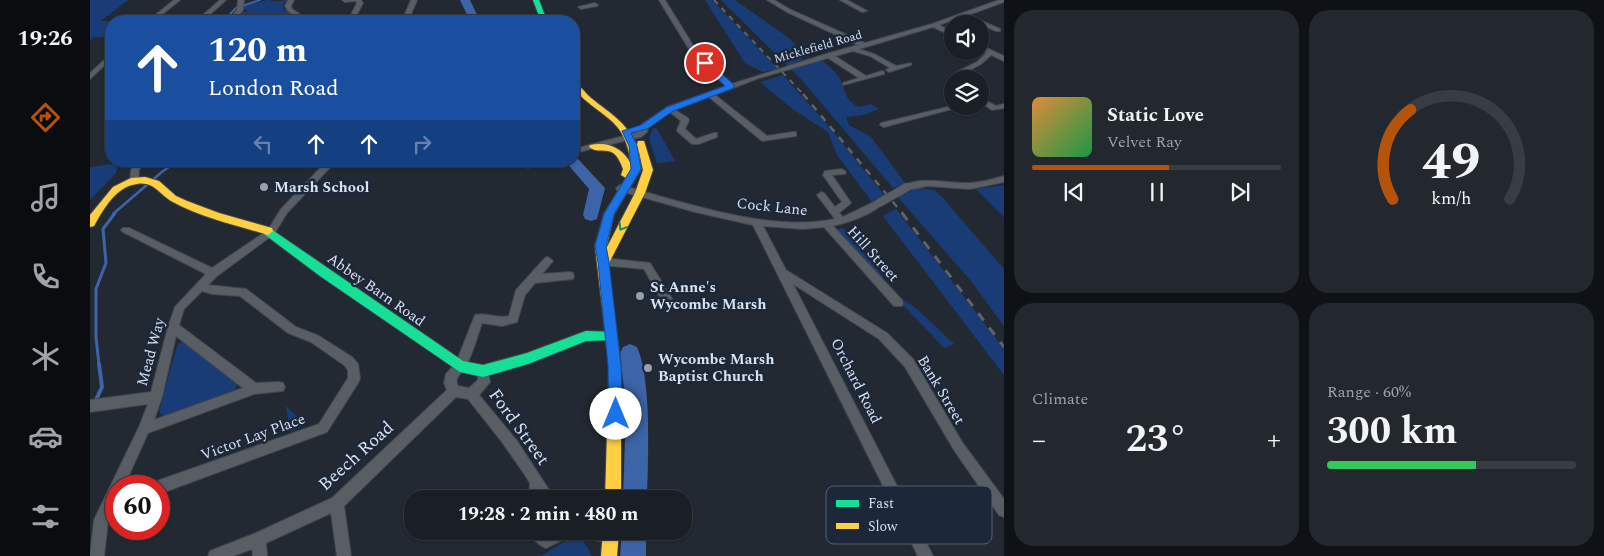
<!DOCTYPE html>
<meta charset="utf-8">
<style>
:root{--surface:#1a1f26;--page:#23272e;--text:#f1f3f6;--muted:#9fa2a7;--line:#383d43;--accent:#b45309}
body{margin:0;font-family:Spectral,serif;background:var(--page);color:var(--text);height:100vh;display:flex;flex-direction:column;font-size:19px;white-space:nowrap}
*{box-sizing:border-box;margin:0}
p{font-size:16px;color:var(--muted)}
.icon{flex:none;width:28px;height:28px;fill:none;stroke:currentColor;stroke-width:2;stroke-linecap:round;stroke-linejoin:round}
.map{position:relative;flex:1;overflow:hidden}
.panel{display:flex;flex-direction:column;gap:10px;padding:10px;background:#0e1115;width:600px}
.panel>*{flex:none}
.banner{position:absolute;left:15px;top:15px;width:475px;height:152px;border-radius:20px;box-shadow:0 1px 4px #0004,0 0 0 1px var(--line);background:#1a4fa0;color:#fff;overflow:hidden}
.fabs{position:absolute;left:854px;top:15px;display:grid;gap:10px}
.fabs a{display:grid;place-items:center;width:45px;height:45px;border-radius:50%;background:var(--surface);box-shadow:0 1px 4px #0004,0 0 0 1px var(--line);font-size:25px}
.speed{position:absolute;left:15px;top:475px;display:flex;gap:10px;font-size:25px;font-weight:700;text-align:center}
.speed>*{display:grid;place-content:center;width:65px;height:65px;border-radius:50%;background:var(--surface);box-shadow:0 1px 4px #0004,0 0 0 1px var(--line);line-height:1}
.speed .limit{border:8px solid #d22;background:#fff;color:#111}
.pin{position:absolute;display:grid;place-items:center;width:42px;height:42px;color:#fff;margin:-21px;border:2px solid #fff;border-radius:50%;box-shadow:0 1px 5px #0007}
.me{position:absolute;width:55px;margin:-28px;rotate:0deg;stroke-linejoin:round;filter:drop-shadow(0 0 4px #0008)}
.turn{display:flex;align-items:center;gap:18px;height:105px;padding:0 20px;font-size:22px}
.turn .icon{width:65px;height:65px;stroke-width:2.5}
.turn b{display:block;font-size:35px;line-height:42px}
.lanes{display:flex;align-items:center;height:48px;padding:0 20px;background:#0003;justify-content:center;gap:25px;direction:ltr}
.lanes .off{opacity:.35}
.big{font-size:38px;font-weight:700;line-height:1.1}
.panel .widget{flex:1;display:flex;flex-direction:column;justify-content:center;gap:8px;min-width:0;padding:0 18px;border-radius:20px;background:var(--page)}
.panel .dial{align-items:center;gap:0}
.dial svg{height:130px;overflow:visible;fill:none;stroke:var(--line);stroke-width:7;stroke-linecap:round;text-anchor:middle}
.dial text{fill:var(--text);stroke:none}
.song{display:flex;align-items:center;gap:15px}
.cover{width:60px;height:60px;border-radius:8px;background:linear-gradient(135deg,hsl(30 70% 55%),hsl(140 70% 35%))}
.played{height:5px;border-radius:2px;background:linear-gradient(90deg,var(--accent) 55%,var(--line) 55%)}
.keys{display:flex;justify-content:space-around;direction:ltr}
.heat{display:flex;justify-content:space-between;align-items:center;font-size:28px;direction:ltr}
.charge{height:8px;border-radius:4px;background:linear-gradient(90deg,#34c759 60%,var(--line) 0)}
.panel .tiles{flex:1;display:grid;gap:10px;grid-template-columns:repeat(2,1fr)}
.trip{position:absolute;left:314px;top:490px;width:288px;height:50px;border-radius:20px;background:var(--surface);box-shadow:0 1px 4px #0004,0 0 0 1px var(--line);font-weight:700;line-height:50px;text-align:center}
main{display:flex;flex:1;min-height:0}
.tabs{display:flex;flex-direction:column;width:90px;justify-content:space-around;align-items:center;background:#0a0c0f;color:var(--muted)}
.tabs .icon{width:35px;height:35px}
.tabs .selected{color:var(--accent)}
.tabs b{font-size:22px;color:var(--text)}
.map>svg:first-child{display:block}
.green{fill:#193c77}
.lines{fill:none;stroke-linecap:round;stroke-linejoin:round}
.stream-far3{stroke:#3d64a7;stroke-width:2}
.stream-far2{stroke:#3d64a7;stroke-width:2.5}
.stream-far1{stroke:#3d64a7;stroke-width:3}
.stream{stroke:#3d64a7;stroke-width:4}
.river{fill:#3d64a7;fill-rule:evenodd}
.street-casing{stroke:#424750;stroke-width:2}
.fast-casing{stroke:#424750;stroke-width:2}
.slow-casing{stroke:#424750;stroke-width:2}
.street{fill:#595e65;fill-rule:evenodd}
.fast{fill:#16e098;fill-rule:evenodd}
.slow{fill:#ffcf43;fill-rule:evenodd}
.rail-far2{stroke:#5e636a;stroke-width:2;stroke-dasharray:5.5 5.5;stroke-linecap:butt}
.rail-far1{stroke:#5e636a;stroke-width:2.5;stroke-dasharray:7 7;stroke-linecap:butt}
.rail{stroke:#5e636a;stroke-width:3;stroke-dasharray:9 9;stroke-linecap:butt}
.street-bridge-casing{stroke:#424750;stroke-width:9;stroke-linecap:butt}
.street-bridge{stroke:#595e65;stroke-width:8}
.oneway{stroke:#198469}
.route{fill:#1a73e8;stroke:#114b97}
.poi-dot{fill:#99a1ad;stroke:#1c273a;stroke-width:2}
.labels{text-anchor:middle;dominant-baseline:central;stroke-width:5;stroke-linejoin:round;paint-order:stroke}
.far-street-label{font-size:12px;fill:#d9e1ee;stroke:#1c273a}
.poi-label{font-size:15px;font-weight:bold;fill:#d9e1ee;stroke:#1c273a;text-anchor:start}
.street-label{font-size:15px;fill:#d9e1ee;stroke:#1c273a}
.near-street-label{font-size:18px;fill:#d9e1ee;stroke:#1c273a}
.key{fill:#1c273a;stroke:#555f70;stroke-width:1}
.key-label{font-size:14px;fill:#d9e1ee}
</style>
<main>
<nav class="tabs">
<b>19:26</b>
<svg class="icon selected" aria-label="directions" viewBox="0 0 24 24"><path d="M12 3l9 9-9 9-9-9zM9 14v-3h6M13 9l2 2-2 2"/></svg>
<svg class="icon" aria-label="music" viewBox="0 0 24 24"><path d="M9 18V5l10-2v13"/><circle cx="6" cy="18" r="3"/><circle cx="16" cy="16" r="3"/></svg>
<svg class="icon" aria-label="phone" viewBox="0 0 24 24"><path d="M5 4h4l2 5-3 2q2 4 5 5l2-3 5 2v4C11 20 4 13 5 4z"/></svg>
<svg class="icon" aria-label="climate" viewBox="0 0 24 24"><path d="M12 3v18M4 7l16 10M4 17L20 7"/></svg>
<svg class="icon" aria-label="car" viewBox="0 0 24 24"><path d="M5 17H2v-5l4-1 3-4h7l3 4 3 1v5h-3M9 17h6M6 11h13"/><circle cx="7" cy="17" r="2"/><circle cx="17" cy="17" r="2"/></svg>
<svg class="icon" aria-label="filters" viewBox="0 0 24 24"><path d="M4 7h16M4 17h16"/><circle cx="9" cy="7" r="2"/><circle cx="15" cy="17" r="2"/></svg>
</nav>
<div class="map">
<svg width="914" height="556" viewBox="0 0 914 556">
<rect width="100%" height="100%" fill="#232933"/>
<g class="green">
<path d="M0 0H38L11 21H21V38L4 37 0 41Z"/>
<path d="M177 0H183L179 2 198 0 194 3 193 9 209 17 208 19 184 16 148 17 150 12H155L157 10 152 9 154 6Z"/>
<path d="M615 0H622L688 69 673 72 655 63Z"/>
<path d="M631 0H645L696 36 719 57 709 56 713 60 705 63 709 66 730 60C737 64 744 70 749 77 756 89 754 101 769 107L781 104 789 109 773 115 756 117 759 125 781 137 816 184 803 188 712 80Z"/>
<path d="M693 75 740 128 794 195 782 202 747 155 738 132 704 110 670 82Z"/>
<path d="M563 128 567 129 585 161 567 163 559 138Z"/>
<path d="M28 163 26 173 0 200V167Z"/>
<path d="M914 185V217L886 189Z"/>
<path d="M828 188 844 190 852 197 914 269V326L881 281 807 196Z"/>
<path d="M806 209 914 349V375L793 216Z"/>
<path d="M753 228 793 277 791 278 746 230Z"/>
<path d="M798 289 828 310 864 344 854 348Z"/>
<path d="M96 337 148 384 142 394 79 415H72L69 411 87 346Z"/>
<path d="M196 406 215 424V425L200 432Z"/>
<path d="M482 537 494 542 502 556H451Z"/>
</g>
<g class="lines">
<path class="stream-far3" d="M133 21 146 8 170 0"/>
<path class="stream-far2" d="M23 214 73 171 88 161"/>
<path class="stream-far1" d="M9 365 6 337V289L16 263 13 229 25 213"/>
<path class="stream" d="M5 402 12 387 9 364"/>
<g class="river">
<path d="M370 0H380L390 21H380Z"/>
<path d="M484 157 487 158 515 188 507 219 501 221 495 219 493 215 499 189 475 161H484Z"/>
<path d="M540 344 547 347C562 380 558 461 557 499H533L536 408 530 353 533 347Z"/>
<path d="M532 531H556V556H530Z"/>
</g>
<g class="street-casing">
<g id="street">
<path d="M84 0H90L64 21H58Z"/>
<path d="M130 0H136L117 17H113V15Z"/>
<path d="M148 0H154L153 10 144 21H138L147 10Z"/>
<path d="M198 0H204L201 6 202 9 214 17V19L211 21H204L208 18 198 11 195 6Z"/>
<path d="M252 0H271L273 3 264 20 259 19 267 3 266 1 255 2Z"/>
<path d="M321 0H327L318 21H312Z"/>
<path d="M569 0H575L607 52 642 84 736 54 768 45 697 12 677 0H684L701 10 775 43 842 24 909 0H914V2L878 15 910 29V31H906L872 17 849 25 862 32V36L843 27 769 49 784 54 806 66 821 63V65L799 72 796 70 800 68 780 56 763 51 745 56 776 76 792 71 794 72V74L753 85V83L769 78 738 58 669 78 625 95 677 136 703 132H706V136L672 141 619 97 585 110 598 118 599 120 595 129 606 139 624 133H627V137L608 144H602L588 132 587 130 591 121 580 112 558 128 557 132 551 137 484 153V149L545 133 550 129 551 125 577 107 636 86 602 54Z"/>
<path d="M750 0H757L777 11 772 12Z"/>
<path d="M505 3 508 5 507 6 491 9 488 7Z"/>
<path d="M890 45 914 56V61L901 55 891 64 875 73 869 79H862V80V79L867 72 887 62 896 53 890 49Z"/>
<path d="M21 54V59L0 79V73Z"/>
<path d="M890 97 906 106 914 104V108L902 110 890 102Z"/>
<path d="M862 106H873L794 127 790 125 791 123Z"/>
<path d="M47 161H55L49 170 48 181 44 184 40 181 41 170Z"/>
<path d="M237 161H246L197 213 184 234 127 276 118 285 156 289 206 327 229 336 262 357 268 364 270 379 268 383 237 432 69 494V486H63L64 482 229 424 258 378V370L254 365 221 342 198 333 150 296 122 294 112 291 94 309 89 325 166 383 189 382 193 383 195 387 193 391 164 394 58 433 34 486H26V502L18 521 14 556H0L4 520 49 427 58 404 0 412V400L61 392 78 327 85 307 116 274 33 232 31 230 33 228H39L122 268 178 230 191 209ZM86 336 153 388 64 420 72 397Z"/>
<path d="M427 161H449L438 168Z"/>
<path d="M752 169 756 172 755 174 742 175 761 203 749 213 753 217 786 201H792L793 203C782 215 759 222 743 226L812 300 813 303 812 306H804L734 227 713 229 673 226 696 270 797 333 823 359 872 442 914 499V517L909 515 864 450 815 367 789 339 703 284 843 556H828L663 225 605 212 527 190 526 188 530 185C593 202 680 233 745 219L727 195 731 192 734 193 745 207 752 202 733 175 735 171Z"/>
<path d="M914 176V182L880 189 838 186 817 190 813 187C826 175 861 184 879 183 890 183 903 179 914 176Z"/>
<path d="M458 257 463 261 452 274 479 272 483 273 484 276 483 279 445 283 435 295 427 322 412 326 392 323C387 337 382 357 374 369 370 375 364 378 368 386L379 388 388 380 387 371 389 367 393 366 397 367 400 382 389 395 427 441 465 499H439L440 483 435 475 412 442 378 399 366 397 254 506 261 556H247L241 513 176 543 177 556H163L162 549 143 556H118L120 551 166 533 242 498 357 390 354 383 356 374 366 363 385 315C396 312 407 319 419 316L426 290 455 258Z"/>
<path d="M514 258 560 263 584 302 585 305 584 308H576L554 269 511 265 509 262 511 259Z"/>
<path d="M439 531 458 533 482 531 480 536 456 548C449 545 442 539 439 531Z"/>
<path d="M490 531H525L527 535 525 540C516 544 501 540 492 536Z"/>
</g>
</g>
<g class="fast-casing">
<g id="fast">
<path d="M443 0H449L457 21H451Z"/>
<path d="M178 227 373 361 393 365 437 353 496 331 525 332 527 336 525 340 496 341 438 364 393 377 370 372 230 276 174 234 173 231 174 228Z"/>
</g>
</g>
<g class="slow-casing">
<g id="slow">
<path d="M484 83C491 86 495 93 501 98 522 115 535 121 547 145L548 141H554L563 170 555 193 518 265 531 366V499H515L519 366 505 246 514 214 536 178 531 175 533 169C523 140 512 157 499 147L500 145C518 141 533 148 541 164 535 116 512 120 484 89ZM548 147 553 170 545 193 516 249 524 214 551 169Z"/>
<path d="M55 177 69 181 86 196 97 201 129 213 182 228 183 231 178 235C146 225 112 218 83 202 69 195 65 181 47 184 26 186 13 210 4 226L0 227V215L23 187 41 178Z"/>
<path d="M513 531H529L527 556H511Z"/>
</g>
</g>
<use href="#street" class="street"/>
<use href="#fast" class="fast"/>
<use href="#slow" class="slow"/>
<path class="rail-far2" d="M624 0 714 95"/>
<path class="rail-far1" d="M713 94 813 214"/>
<path class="rail" d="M812 213 914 347"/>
<g class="street-bridge-casing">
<path id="street-bridge" d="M789 203 817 187"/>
</g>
<use href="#street-bridge" class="street-bridge"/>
</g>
<defs><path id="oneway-chevron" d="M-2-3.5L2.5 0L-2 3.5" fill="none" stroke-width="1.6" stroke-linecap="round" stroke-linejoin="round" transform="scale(1.25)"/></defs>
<use class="oneway" href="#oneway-chevron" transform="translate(532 227) rotate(121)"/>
<path class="route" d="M612 61H618L644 85V88L583 111 557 129 541 133 547 146 551 169 524 214 516 246 519 262 531 366 533 414 531 419 526 421 521 419 519 414 518 366 508 262 505 246 514 214 541 169 539 146 532 131 551 125 577 107 635 86 612 64Z"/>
<g class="poi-dot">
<circle cx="174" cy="187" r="5"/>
<circle cx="550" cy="296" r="5"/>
<circle cx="558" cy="368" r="5"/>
</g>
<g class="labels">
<g class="far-street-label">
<text transform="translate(728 47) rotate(-16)">Micklefield Road</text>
</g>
<g class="poi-label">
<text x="184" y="187">Marsh School</text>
<text x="560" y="287">St Anne's<tspan x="560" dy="17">Wycombe Marsh</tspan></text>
<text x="568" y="359">Wycombe Marsh<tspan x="568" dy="17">Baptist Church</tspan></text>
</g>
<g class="street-label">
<text transform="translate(682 207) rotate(6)">Cock Lane</text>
<text transform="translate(783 254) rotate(48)">Hill Street</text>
<text transform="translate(286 290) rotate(35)">Abbey Barn Road</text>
<text transform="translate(61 352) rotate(-75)">Mead Way</text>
<text transform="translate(766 381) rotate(63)">Orchard Road</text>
<text transform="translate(851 390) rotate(59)">Bank Street</text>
<text transform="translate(163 437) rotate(-20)">Victor Lay Place</text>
</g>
<g class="near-street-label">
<text transform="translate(429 427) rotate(54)">Ford Street</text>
<text transform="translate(266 456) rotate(-42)">Beech Road</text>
</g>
</g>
<rect x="736" y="486" width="166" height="58" rx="8" class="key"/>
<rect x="746" y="500" width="23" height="7" fill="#16e098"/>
<rect x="746" y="523" width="23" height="6" fill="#ffcf43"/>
<g class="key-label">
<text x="778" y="508">Fast</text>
<text x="778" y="531">Slow</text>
</g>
</svg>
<div class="fabs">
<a><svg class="icon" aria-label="sound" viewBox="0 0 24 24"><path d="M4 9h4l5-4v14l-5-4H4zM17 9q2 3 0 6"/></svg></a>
<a><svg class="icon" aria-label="layers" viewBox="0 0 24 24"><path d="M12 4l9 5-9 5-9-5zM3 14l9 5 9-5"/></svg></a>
</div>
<div class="speed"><div class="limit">60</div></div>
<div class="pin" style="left:615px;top:63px;background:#d93025"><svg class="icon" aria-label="arrive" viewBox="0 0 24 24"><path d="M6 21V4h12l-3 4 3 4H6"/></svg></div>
<svg class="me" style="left:526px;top:414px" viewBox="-20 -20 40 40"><circle r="19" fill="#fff"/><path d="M0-13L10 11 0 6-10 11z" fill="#1a73e8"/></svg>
<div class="trip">19:28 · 2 min · 480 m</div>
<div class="banner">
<div class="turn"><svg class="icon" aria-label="ahead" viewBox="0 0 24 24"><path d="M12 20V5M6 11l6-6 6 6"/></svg><div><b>120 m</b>London Road</div></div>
<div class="lanes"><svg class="icon off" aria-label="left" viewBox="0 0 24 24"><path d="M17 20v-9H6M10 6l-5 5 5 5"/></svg><svg class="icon" aria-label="ahead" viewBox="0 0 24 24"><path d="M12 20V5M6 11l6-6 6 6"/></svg><svg class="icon" aria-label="ahead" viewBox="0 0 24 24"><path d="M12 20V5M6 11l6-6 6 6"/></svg><svg class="icon off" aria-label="right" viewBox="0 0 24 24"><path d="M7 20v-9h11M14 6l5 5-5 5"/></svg></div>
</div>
</div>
<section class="panel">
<div class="tiles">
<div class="widget">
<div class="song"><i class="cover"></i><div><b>Static Love</b><p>Velvet Ray</p></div></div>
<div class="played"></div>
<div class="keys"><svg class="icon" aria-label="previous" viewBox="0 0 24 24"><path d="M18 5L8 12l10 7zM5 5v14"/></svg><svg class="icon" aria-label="pause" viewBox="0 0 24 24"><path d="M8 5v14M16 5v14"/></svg><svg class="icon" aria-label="next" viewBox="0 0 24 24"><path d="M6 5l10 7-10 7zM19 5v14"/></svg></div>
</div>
<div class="widget dial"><svg viewBox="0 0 100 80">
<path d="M14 69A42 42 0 1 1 86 69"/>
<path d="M14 69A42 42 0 0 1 25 14" stroke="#b45309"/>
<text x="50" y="56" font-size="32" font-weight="700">49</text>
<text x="50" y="72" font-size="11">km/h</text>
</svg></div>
<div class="widget"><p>Climate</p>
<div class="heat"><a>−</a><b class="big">23°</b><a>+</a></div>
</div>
<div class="widget"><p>Range · 60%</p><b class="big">300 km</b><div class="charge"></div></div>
</div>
</section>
</main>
